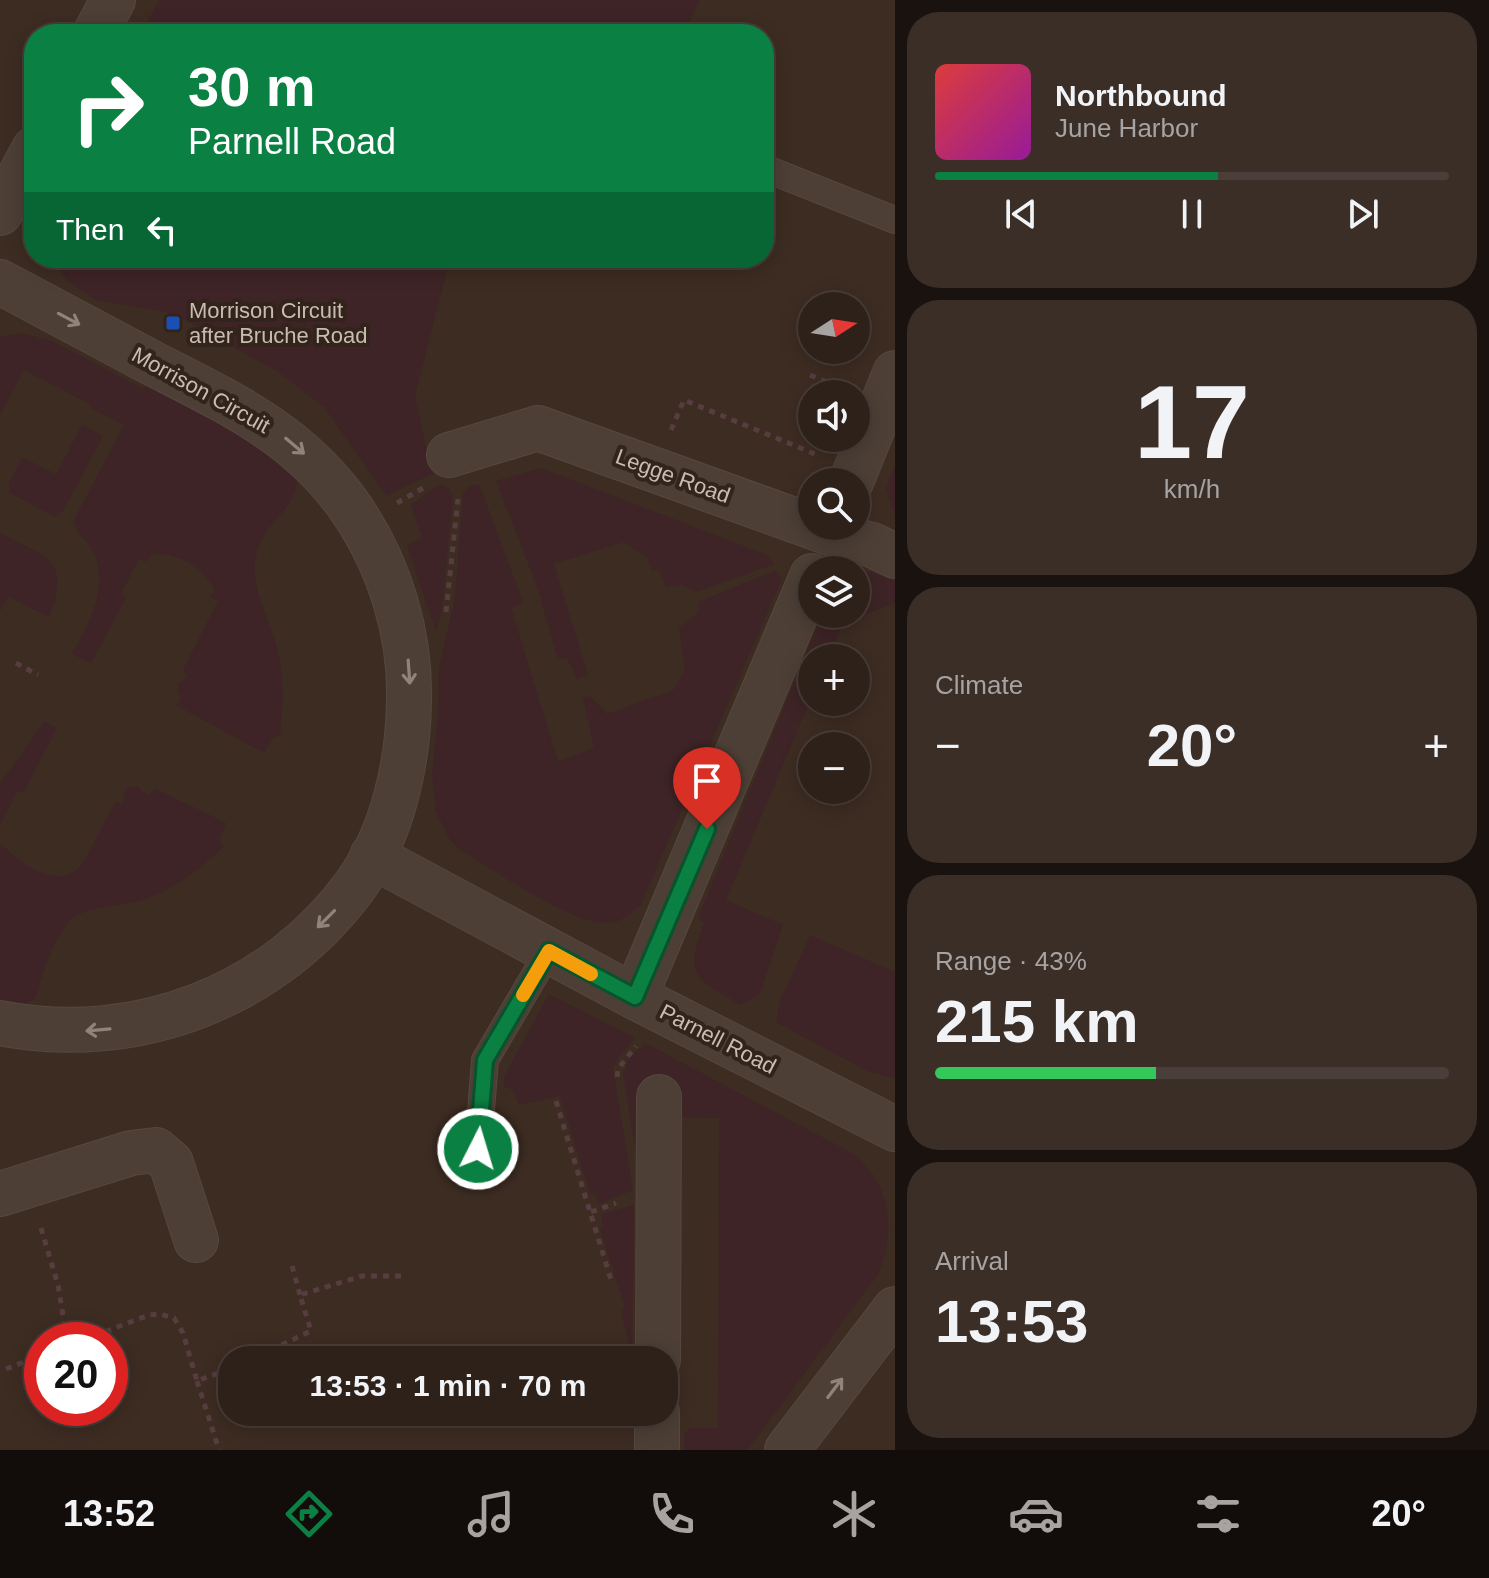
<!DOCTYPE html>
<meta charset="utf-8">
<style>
:root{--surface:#2e211a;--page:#3a2e27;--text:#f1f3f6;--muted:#a7a3a2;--line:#493e39;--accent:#0b8043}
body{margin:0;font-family:Helvetica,sans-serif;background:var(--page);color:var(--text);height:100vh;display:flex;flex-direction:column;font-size:30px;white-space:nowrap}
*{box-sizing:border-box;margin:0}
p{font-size:26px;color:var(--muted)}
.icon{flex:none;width:44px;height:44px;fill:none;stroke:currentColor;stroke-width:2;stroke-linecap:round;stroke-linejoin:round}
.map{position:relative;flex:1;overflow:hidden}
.side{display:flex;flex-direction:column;gap:12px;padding:12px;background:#19120e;width:594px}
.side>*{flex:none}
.hud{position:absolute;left:24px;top:24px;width:750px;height:244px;border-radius:32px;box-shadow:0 4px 20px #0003,0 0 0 2px var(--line);background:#0b8043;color:#fff;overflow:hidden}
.needle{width:52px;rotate:78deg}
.controls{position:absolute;left:798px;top:292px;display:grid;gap:16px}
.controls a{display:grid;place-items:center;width:72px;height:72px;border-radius:50%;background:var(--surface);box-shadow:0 4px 20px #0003,0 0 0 2px var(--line);font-size:40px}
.speed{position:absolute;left:24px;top:1322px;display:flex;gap:16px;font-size:40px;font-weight:700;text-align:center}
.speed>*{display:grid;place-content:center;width:104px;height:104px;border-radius:50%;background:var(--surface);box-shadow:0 4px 20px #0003,0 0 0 2px var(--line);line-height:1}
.speed .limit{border:12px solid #d22;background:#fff;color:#111}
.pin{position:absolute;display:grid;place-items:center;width:68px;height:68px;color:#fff;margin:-82px -34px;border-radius:50% 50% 50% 0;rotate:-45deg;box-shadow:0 0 8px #0007}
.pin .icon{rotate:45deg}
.me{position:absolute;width:88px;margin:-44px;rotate:5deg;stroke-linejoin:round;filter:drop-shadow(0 0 6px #0008)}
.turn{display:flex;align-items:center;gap:28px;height:168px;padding:0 32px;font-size:36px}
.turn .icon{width:104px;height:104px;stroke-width:2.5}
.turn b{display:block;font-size:56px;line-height:68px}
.then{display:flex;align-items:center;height:76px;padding:0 32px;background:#0003;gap:16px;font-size:30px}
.big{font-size:60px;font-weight:600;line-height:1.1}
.side .card{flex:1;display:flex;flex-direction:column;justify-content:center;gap:12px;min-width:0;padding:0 28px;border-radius:32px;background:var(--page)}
.side .dial{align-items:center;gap:0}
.dial b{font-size:104px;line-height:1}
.song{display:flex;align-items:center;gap:24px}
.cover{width:96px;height:96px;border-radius:12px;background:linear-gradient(135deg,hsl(0 70% 55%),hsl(300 70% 35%))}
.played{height:8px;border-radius:4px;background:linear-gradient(90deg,var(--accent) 55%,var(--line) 55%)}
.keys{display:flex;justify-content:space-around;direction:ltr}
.heat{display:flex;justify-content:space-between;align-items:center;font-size:44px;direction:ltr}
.charge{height:12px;border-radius:6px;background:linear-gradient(90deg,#34c759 43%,var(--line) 0)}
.trip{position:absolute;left:218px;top:1346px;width:460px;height:80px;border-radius:32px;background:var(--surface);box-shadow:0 4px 20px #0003,0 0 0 2px var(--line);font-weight:600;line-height:80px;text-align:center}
.tab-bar{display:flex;height:128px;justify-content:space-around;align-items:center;background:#120d0a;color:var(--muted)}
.tab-bar .icon{width:56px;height:56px}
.tab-bar .selected{color:var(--accent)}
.tab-bar b{font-size:36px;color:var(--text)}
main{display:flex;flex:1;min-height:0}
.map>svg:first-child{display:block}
.green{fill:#3e2426}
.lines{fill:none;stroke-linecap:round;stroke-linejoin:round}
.service-casing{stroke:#56483f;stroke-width:28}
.minor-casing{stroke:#56483f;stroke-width:46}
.path{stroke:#573d40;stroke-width:5;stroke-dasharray:6 6;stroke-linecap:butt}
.service{stroke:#4d3f36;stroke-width:26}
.minor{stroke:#4d3f36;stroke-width:44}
.oneway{stroke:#91837a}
.route-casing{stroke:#07532c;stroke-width:20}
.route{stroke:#0b8043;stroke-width:14}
.slow{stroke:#f59e0b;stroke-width:14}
.transit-dot{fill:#1a4fb4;stroke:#32241b;stroke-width:3}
.labels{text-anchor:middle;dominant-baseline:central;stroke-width:8;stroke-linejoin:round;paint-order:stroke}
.poi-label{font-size:22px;fill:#c9bbb2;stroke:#32241b;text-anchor:start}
.street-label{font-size:22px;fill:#c9bbb2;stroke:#32241b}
</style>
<main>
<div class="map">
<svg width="895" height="1450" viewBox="0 0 895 1450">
<rect width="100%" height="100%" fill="#3d2c22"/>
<g class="green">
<path d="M159 0H699L684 34H141Z"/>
<path d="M53 258H450L415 396 427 452 436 472 386 496 325 408 277 371 172 313 96 300 67 281Z"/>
<path d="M21 333 52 341 144 389 150 380 231 423 297 472C300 514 259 518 255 564 253 593 270 621 277 648 285 677 283 706 280 735L273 738 264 753 176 705 181 700 177 685 187 677 183 670 218 601 210 597 214 589C202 566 178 553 152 554L145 562 139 559 121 594 126 598 91 663 72 654C89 623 110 587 93 551 87 539 75 534 74 520L124 425 90 408 92 405 24 370 0 415V337Z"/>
<path d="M82 425 103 436 63 511 55 517 10 493 9 483 22 457 56 474Z"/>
<path d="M895 466V516L886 488Z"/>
<path d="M541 468 770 556 774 564 696 592 683 585 666 587 659 570 652 571 647 558 624 542 554 564 588 675 577 679 568 660 557 657 538 589 496 481Z"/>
<path d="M479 484 523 602 511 608 558 761 594 748 583 698 590 696 607 714 673 690 685 670 679 628 698 613 699 602 776 570 782 579 640 906C630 913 621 923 608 923 572 925 496 871 463 852L450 840 436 812 432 774 438 712 439 668 455 597 463 493 469 486Z"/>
<path d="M443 485 449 488 453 497 442 609 436 632 407 545 422 538 411 505 437 486Z"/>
<path d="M0 533C45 557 73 559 49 617L8 597 0 611Z"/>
<path d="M880 570 895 575V603L843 623 828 658H812V696L726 900 783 925 760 993 741 1005C695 978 684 978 704 923L698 918 822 614H856V574Z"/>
<path d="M44 721 57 728 23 793 18 790 0 825V784Z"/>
<path d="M137 786 147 795 156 789 226 823 219 841 224 846C200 870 170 893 136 902 115 907 82 905 67 924 51 945 42 974 36 998L13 1010 0 1006V843C19 862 51 888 77 870 83 866 109 813 115 802L122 804 126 788Z"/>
<path d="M810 935 895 972V1078L869 1072 776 1022 780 1001Z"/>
<path d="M549 994 635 1038 619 1057 613 1068 633 1190 598 1204 595 1193H590L560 1096 519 1105 513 1090 504 1086V1077Z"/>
<path d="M645 1043 854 1154C892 1187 895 1228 879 1273L747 1450H684V1433L689 1428H718L719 1118 682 1117V1095L644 1094 639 1171 623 1074 628 1060Z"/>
<path d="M634 1205 632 1357 621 1312 625 1308 600 1228 603 1226 601 1214Z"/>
</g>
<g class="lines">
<g class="service-casing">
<g id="service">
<path d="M764 168 895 220"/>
<path d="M478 1149 485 1060 549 951"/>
</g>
</g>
<g class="minor-casing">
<g id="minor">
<path d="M95 34 113 0"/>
<path d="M0 213 34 149"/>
<path d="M0 282C50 309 101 336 152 363 230 403 301 435 352 510 390 566 411 635 409 702 408 763 393 832 357 883 276 996 136 1050 0 1023"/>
<path d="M449 455 538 428 830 533 872 545 895 556"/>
<path d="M851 482 895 373"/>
<path d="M372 856 635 997 895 1129"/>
<path d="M635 997 812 576"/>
<path d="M0 1194 131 1153 156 1150 171 1163 196 1240"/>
<path d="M658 1360 659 1097"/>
<path d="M657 1450V1412"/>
<path d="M787 1450 895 1309"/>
</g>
</g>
<g class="path">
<path d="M810 375 842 388"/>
<path d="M671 430 684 400 815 454"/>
<path d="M397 503 423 488"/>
<path d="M446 612 458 499"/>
<path d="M16 663 38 675"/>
<path d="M617 1077 618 1069 636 1046"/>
<path d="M556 1101 611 1280"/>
<path d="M591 1212 616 1203"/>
<path d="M41 1228 58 1285 67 1340"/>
<path d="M292 1266 300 1295"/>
<path d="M83 1340 149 1315 160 1314 174 1318 183 1333 197 1381 232 1368"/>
<path d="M249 1360 311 1331 300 1295 362 1276H401"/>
<path d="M6 1369 42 1355"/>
<path d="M197 1381 219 1450"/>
</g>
<use href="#service" class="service"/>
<use href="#minor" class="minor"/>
</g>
<defs><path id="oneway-shaft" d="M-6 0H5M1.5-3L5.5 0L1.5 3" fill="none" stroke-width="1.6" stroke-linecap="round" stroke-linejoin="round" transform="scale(2)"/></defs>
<g class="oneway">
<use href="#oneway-shaft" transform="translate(69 319) rotate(28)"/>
<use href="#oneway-shaft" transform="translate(295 446) rotate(40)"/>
<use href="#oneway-shaft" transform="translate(409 672) rotate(86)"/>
<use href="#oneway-shaft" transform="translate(326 919) rotate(135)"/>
<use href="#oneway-shaft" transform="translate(98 1030) rotate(175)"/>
<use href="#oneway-shaft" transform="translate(835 1388) rotate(-53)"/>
</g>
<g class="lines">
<g class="route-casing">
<path id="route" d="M478 1149 485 1060 549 951 635 997 707 829"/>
</g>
<use href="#route" class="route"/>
<path class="slow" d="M523 995 549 951 591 974"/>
</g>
<rect class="transit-dot" x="165" y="315" width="16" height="16" rx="4"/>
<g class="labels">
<g class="poi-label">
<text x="189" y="310">Morrison Circuit<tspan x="189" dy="25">after Bruche Road</tspan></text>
</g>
<g class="street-label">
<text transform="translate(201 390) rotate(29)">Morrison Circuit</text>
<text transform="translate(673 476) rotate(20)">Legge Road</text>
<text transform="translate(718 1039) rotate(27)">Parnell Road</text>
</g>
</g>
</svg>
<div class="controls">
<a><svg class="needle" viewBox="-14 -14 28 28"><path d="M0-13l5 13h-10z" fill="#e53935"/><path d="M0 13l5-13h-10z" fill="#a7a3a2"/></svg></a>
<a><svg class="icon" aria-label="sound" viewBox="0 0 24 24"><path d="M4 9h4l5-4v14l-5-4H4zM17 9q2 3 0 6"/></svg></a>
<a><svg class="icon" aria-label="search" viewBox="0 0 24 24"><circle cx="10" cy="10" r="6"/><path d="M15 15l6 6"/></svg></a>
<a><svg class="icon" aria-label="layers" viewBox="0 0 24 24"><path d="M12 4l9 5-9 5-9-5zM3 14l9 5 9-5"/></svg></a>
<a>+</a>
<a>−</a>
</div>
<div class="speed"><div class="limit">20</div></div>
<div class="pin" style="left:707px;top:829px;background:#d93025"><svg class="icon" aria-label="arrive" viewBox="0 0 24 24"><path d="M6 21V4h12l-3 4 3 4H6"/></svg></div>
<svg class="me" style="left:478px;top:1149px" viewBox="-20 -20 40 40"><circle r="17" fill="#0b8043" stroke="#fff" stroke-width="3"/><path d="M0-11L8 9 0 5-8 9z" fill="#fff"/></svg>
<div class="trip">13:53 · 1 min · 70 m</div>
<div class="hud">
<div class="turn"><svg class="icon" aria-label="right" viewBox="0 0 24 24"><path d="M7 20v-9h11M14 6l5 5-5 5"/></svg><div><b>30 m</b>Parnell Road</div></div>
<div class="then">Then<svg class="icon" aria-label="left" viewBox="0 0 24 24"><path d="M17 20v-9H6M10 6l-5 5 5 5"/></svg></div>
</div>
</div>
<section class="side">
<div class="card">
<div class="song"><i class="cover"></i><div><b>Northbound</b><p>June Harbor</p></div></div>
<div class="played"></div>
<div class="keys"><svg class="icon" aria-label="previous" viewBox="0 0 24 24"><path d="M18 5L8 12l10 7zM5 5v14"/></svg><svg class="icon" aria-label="pause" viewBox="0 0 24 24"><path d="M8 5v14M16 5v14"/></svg><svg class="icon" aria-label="next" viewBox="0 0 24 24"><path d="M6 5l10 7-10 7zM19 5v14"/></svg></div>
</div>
<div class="card dial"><b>17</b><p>km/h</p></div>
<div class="card"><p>Climate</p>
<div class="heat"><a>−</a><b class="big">20°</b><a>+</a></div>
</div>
<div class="card"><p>Range · 43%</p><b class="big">215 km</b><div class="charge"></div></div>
<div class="card"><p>Arrival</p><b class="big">13:53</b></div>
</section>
</main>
<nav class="tab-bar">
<b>13:52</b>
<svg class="icon selected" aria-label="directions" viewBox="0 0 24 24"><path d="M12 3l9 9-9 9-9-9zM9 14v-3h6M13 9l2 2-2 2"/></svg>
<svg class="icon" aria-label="music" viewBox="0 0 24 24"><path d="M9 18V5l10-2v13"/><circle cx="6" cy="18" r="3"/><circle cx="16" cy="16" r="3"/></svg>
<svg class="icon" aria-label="phone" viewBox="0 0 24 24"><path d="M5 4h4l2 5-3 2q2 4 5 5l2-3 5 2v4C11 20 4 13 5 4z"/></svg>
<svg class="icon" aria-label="climate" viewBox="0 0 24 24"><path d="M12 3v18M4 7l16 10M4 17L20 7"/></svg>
<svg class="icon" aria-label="car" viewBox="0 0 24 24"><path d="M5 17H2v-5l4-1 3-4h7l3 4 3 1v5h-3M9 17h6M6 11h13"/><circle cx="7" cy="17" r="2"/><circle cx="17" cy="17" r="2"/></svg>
<svg class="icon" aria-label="filters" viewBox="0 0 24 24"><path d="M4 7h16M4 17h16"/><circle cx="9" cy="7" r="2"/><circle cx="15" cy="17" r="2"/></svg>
<b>20°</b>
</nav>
